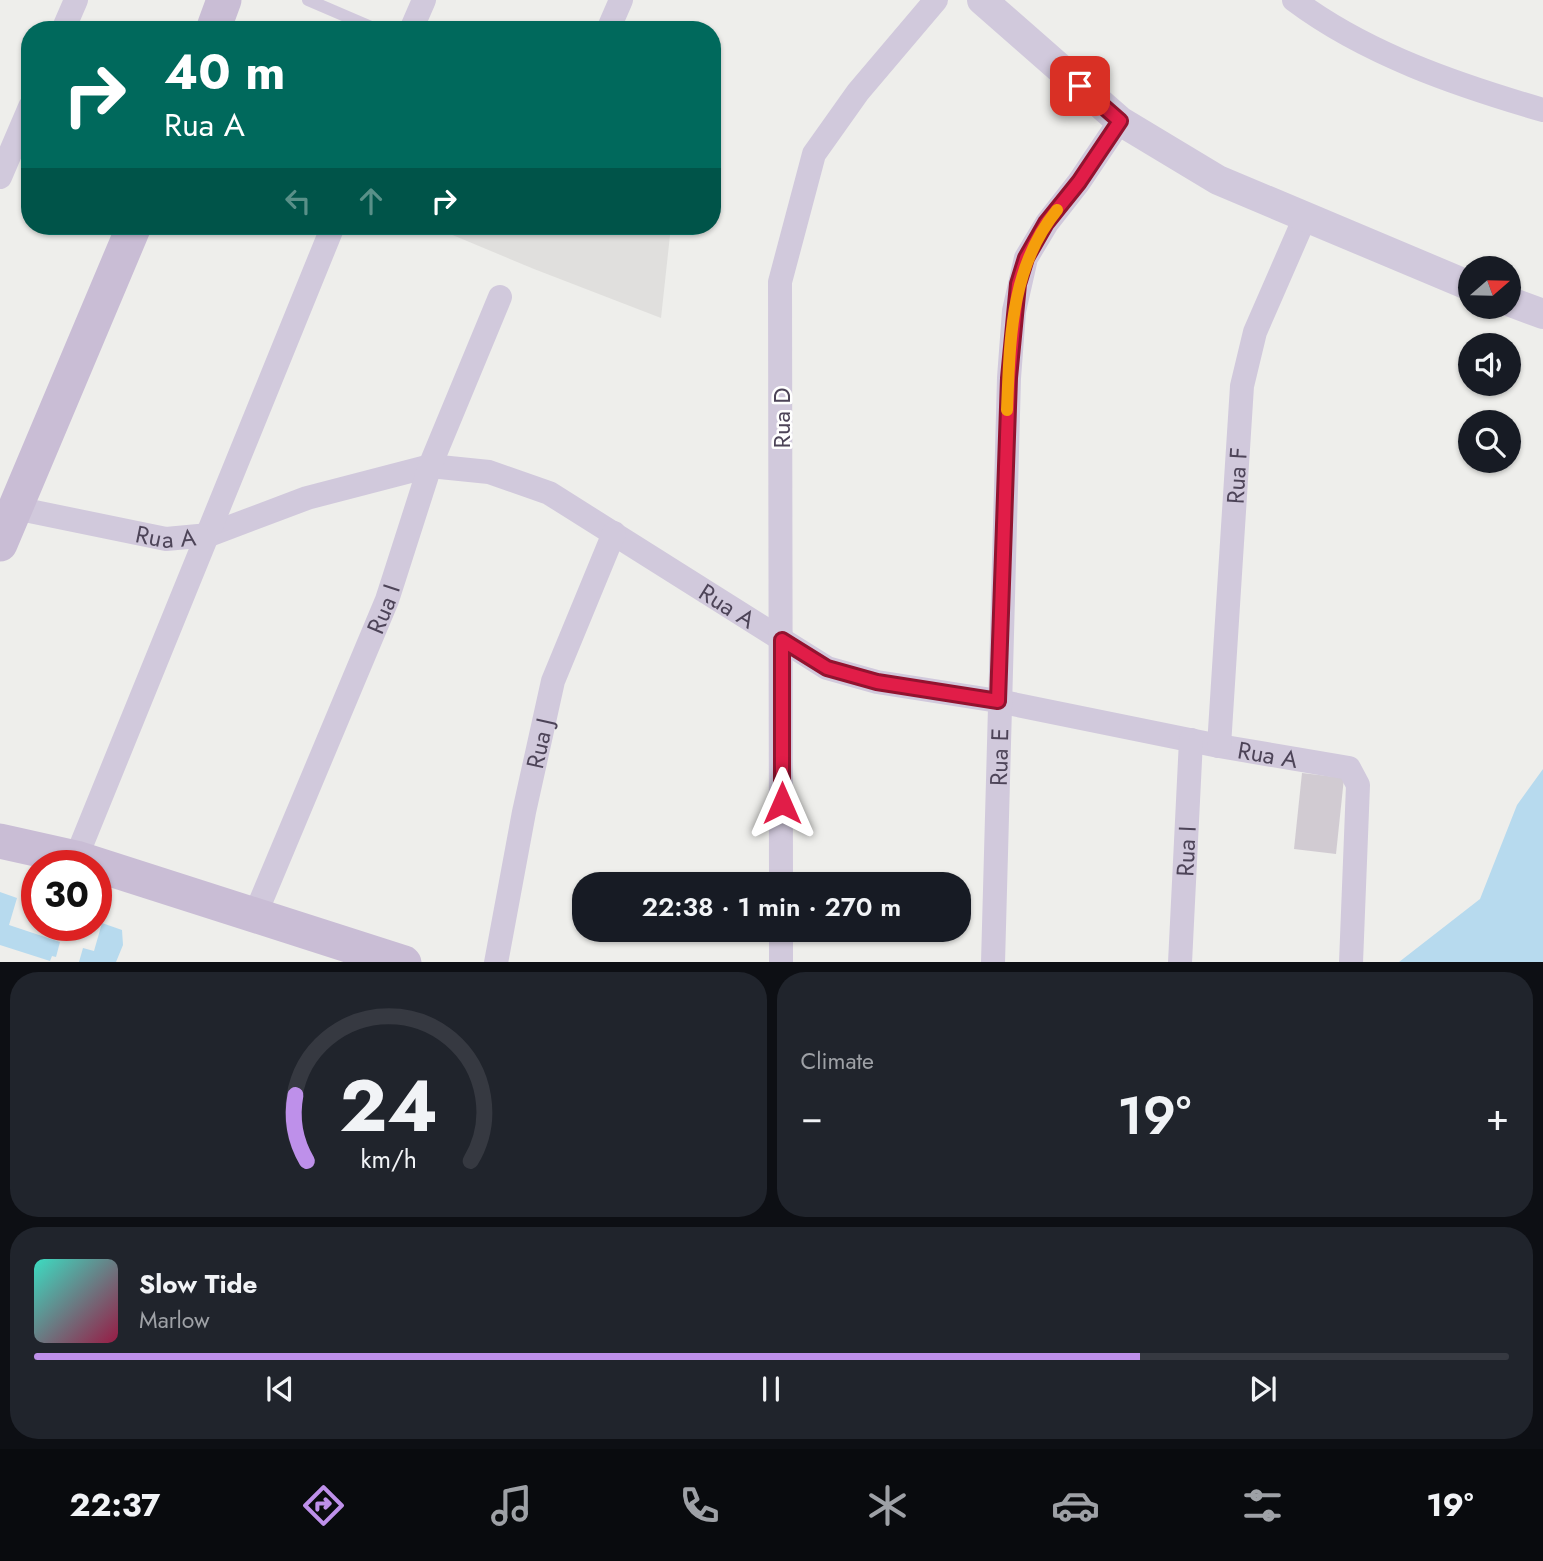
<!DOCTYPE html>
<meta charset="utf-8">
<style>
:root{--surface:#171b24;--page:#20242c;--text:#f1f3f6;--muted:#9ea1a6;--line:#363941;--accent:#be90ea}
body{margin:0;font-family:Jost,sans-serif;background:var(--page);color:var(--text);height:100vh;display:flex;flex-direction:column;font-size:26px;white-space:nowrap}
*{box-sizing:border-box;margin:0}
p{font-size:23px;color:var(--muted)}
.icon{flex:none;width:38px;height:38px;fill:none;stroke:currentColor;stroke-width:2;stroke-linecap:round;stroke-linejoin:round}
.map{position:relative;height:962px;overflow:hidden}
.side{display:flex;flex-direction:column;gap:10px;padding:10px;background:#0d0f14;flex:1}
.side>*{flex:none}
.hud{position:absolute;left:21px;top:21px;width:700px;height:214px;border-radius:28px;box-shadow:0 2px 5px #0004;background:#00695c;color:#fff;overflow:hidden}
.needle{width:46px;rotate:70deg}
.tools{position:absolute;left:1458px;top:256px;display:grid;gap:14px}
.tools a{display:grid;place-items:center;width:63px;height:63px;border-radius:50%;background:var(--surface);box-shadow:0 2px 5px #0004;font-size:35px}
.speed{position:absolute;left:21px;top:850px;display:flex;gap:14px;font-size:35px;font-weight:700;text-align:center}
.speed>*{display:grid;place-content:center;width:91px;height:91px;border-radius:50%;background:var(--surface);box-shadow:0 2px 5px #0004;line-height:1}
.speed .limit{border:10px solid #d22;background:#fff;color:#111}
.pin{position:absolute;display:grid;place-items:center;width:60px;height:60px;color:#fff;margin:-30px;border-radius:14px;box-shadow:0 4px 10px #0006}
.me{position:absolute;width:77px;margin:-38px;rotate:0deg;stroke-linejoin:round;filter:drop-shadow(0 0 5px #0008)}
.turn{display:flex;align-items:center;gap:24px;height:147px;padding:0 28px;font-size:32px}
.turn .icon{width:91px;height:91px;stroke-width:2.5}
.turn b{display:block;font-size:49px;line-height:60px}
.lanes{display:flex;align-items:center;height:66px;padding:0 28px;background:#0003;justify-content:center;gap:35px;direction:ltr}
.lanes .off{opacity:.35}
.big{font-size:52px;font-weight:600;line-height:1.1}
.side .tile{flex:1;display:flex;flex-direction:column;justify-content:center;gap:10px;min-width:0;padding:0 24px;border-radius:28px;background:var(--page)}
.side .dial{align-items:center;gap:0}
.dial svg{height:182px;overflow:visible;fill:none;stroke:var(--line);stroke-width:7;stroke-linecap:round;text-anchor:middle}
.dial text{fill:var(--text);stroke:none}
.song{display:flex;align-items:center;gap:21px}
.cover{width:84px;height:84px;border-radius:10px;background:linear-gradient(135deg,hsl(170 70% 55%),hsl(340 70% 35%))}
.played{height:7px;border-radius:4px;background:linear-gradient(90deg,var(--accent) 75%,var(--line) 75%)}
.keys{display:flex;justify-content:space-around;direction:ltr}
.heat{display:flex;justify-content:space-between;align-items:center;font-size:38px;direction:ltr}
.side .tiles{flex:1;display:grid;gap:10px;grid-template-columns:1fr 1fr}
.tile:last-child{grid-column:span 2}
.trip{position:absolute;left:572px;top:872px;width:399px;height:70px;border-radius:28px;background:var(--surface);box-shadow:0 2px 5px #0004;font-weight:600;line-height:70px;text-align:center}
.menu{display:flex;height:112px;justify-content:space-around;align-items:center;background:#090b0e;color:var(--muted)}
.menu .icon{width:49px;height:49px}
.menu .on{color:var(--accent)}
.menu b{font-size:32px;color:var(--text)}
.map>svg:first-child{display:block}
.education{fill:#e0dfdd}
.green{fill:#b7daee}
.building{fill:#d1cbd2}
.lines{fill:none;stroke-linecap:round;stroke-linejoin:round}
.service{stroke:#d1c9dc;stroke-width:12}
.minor{stroke:#d1c9dc;stroke-width:24}
.tertiary{stroke:#d1c9dc;stroke-width:30}
.secondary{stroke:#c9bdd5;stroke-width:35}
.route-casing{stroke:#92132f;stroke-width:18}
.route{stroke:#e11d48;stroke-width:12}
.slow{stroke:#f59e0b;stroke-width:12}
.labels{text-anchor:middle;dominant-baseline:central;stroke-width:5;stroke-linejoin:round;paint-order:stroke}
.street-label{font-size:24px;fill:#4d4458;stroke:#fff}
</style>
<div class="map">
<svg width="1543" height="963" viewBox="0 0 1543 963">
<rect width="100%" height="100%" fill="#eeeeeb"/>
<path class="education" d="M431 226H671L661 318 534 269Z"/>
<g class="green">
<path d="M1543 769V962H1399L1480 899 1517 805Z"/>
<path d="M0 892 17 898 9 925 60 942 56 957 52 956 50 961 0 945Z"/>
<path d="M102 923 122 930 123 945 116 962H79L83 948 94 951Z"/>
</g>
<path class="building" d="M1302 773 1344 778 1336 854 1294 849Z"/>
<g class="lines">
<path class="service" d="M308 0 378 30"/>
<g class="minor">
<path d="M1294 0C1366 54 1457 85 1543 110"/>
<path d="M63 30 76 0"/>
<path d="M411 30 424 0"/>
<path d="M608 30 621 0"/>
<path d="M0 177 30 107"/>
<path id="s1" d="M15 508 166 539 209 535 307 498 430 466 489 472 549 493 827 668 877 682 998 701 1219 746 1349 768 1358 785 1351 963"/>
<path id="s2" d="M1219 746 1242 386 1255 332 1306 215"/>
<path d="M76 858 333 226"/>
<path d="M781 884 780 282 814 154 858 92 936 0"/>
<path id="s3" d="M255 915 387 600 430 466 500 297"/>
<path id="s4" d="M496 963 524 812 553 681 614 533"/>
<path d="M781 963V929"/>
<path id="s5" d="M993 963 1009 378 1014 311 1026 258 1047 223 1079 182 1120 121"/>
<path id="s6" d="M1180 963 1191 740"/>
</g>
<g class="tertiary">
<path d="M982 0 1120 121 1218 180 1470 286"/>
<path d="M1508 301 1543 314"/>
</g>
<g class="secondary">
<path d="M213 30 224 0"/>
<path d="M0 544 134 226"/>
<path d="M0 841 76 858 404 963"/>
</g>
</g>
<g class="lines">
<g class="route-casing">
<path id="route" d="M782 803V640L827 668 877 682 998 701 1009 378 1018 284 1026 258 1046 223 1079 182 1120 121 1080 86"/>
</g>
<use href="#route" class="route"/>
<path class="slow" d="M1007 410C1010 339 1010 268 1057 210"/>
</g>
<g class="labels">
<g class="street-label">
<text transform="translate(781 418) rotate(-90)">Rua D</text>
<text stroke="none"><textPath href="#s2" startOffset="271">Rua F</textPath></text>
<text stroke="none"><textPath href="#s1" startOffset="154">Rua A</textPath></text>
<text stroke="none"><textPath href="#s1" startOffset="763">Rua A</textPath></text>
<text stroke="none"><textPath href="#s3" startOffset="332">Rua I</textPath></text>
<text stroke="none"><textPath href="#s4" startOffset="224">Rua J</textPath></text>
<text stroke="none"><textPath href="#s1" startOffset="1330">Rua A</textPath></text>
<text stroke="none"><textPath href="#s5" startOffset="206">Rua E</textPath></text>
<text stroke="none"><textPath href="#s6" startOffset="112">Rua I</textPath></text>
</g>
</g>
</svg>
<div class="tools">
<a><svg class="needle" viewBox="-14 -14 28 28"><path d="M0-13l5 13h-10z" fill="#e53935"/><path d="M0 13l5-13h-10z" fill="#9ea1a6"/></svg></a>
<a><svg class="icon" aria-label="sound" viewBox="0 0 24 24"><path d="M4 9h4l5-4v14l-5-4H4zM17 9q2 3 0 6"/></svg></a>
<a><svg class="icon" aria-label="search" viewBox="0 0 24 24"><circle cx="10" cy="10" r="6"/><path d="M15 15l6 6"/></svg></a>
</div>
<div class="speed"><div class="limit">30</div></div>
<div class="pin" style="left:1080px;top:86px;background:#d93025"><svg class="icon" aria-label="arrive" viewBox="0 0 24 24"><path d="M6 21V4h12l-3 4 3 4H6"/></svg></div>
<svg class="me" style="left:782px;top:803px" viewBox="-20 -20 40 40"><path d="M0-17L14 15 0 8-14 15z" fill="#e11d48" stroke="#fff" stroke-width="4"/></svg>
<div class="trip">22:38 · 1 min · 270 m</div>
<div class="hud">
<div class="turn"><svg class="icon" aria-label="right" viewBox="0 0 24 24"><path d="M7 20v-9h11M14 6l5 5-5 5"/></svg><div><b>40 m</b>Rua A</div></div>
<div class="lanes"><svg class="icon off" aria-label="left" viewBox="0 0 24 24"><path d="M17 20v-9H6M10 6l-5 5 5 5"/></svg><svg class="icon off" aria-label="ahead" viewBox="0 0 24 24"><path d="M12 20V5M6 11l6-6 6 6"/></svg><svg class="icon" aria-label="right" viewBox="0 0 24 24"><path d="M7 20v-9h11M14 6l5 5-5 5"/></svg></div>
</div>
</div>
<section class="side">
<div class="tiles">
<div class="tile dial"><svg viewBox="0 0 100 80">
<path d="M14 69A42 42 0 1 1 86 69"/>
<path d="M14 69A42 42 0 0 1 9 40" stroke="#be90ea"/>
<text x="50" y="56" font-size="32" font-weight="700">24</text>
<text x="50" y="72" font-size="11">km/h</text>
</svg></div>
<div class="tile"><p>Climate</p>
<div class="heat"><a>−</a><b class="big">19°</b><a>+</a></div>
</div>
<div class="tile">
<div class="song"><i class="cover"></i><div><b>Slow Tide</b><p>Marlow</p></div></div>
<div class="played"></div>
<div class="keys"><svg class="icon" aria-label="previous" viewBox="0 0 24 24"><path d="M18 5L8 12l10 7zM5 5v14"/></svg><svg class="icon" aria-label="pause" viewBox="0 0 24 24"><path d="M8 5v14M16 5v14"/></svg><svg class="icon" aria-label="next" viewBox="0 0 24 24"><path d="M6 5l10 7-10 7zM19 5v14"/></svg></div>
</div>
</div>
</section>
<nav class="menu">
<b>22:37</b>
<svg class="icon on" aria-label="directions" viewBox="0 0 24 24"><path d="M12 3l9 9-9 9-9-9zM9 14v-3h6M13 9l2 2-2 2"/></svg>
<svg class="icon" aria-label="music" viewBox="0 0 24 24"><path d="M9 18V5l10-2v13"/><circle cx="6" cy="18" r="3"/><circle cx="16" cy="16" r="3"/></svg>
<svg class="icon" aria-label="phone" viewBox="0 0 24 24"><path d="M5 4h4l2 5-3 2q2 4 5 5l2-3 5 2v4C11 20 4 13 5 4z"/></svg>
<svg class="icon" aria-label="climate" viewBox="0 0 24 24"><path d="M12 3v18M4 7l16 10M4 17L20 7"/></svg>
<svg class="icon" aria-label="car" viewBox="0 0 24 24"><path d="M5 17H2v-5l4-1 3-4h7l3 4 3 1v5h-3M9 17h6M6 11h13"/><circle cx="7" cy="17" r="2"/><circle cx="17" cy="17" r="2"/></svg>
<svg class="icon" aria-label="filters" viewBox="0 0 24 24"><path d="M4 7h16M4 17h16"/><circle cx="9" cy="7" r="2"/><circle cx="15" cy="17" r="2"/></svg>
<b>19°</b>
</nav>
